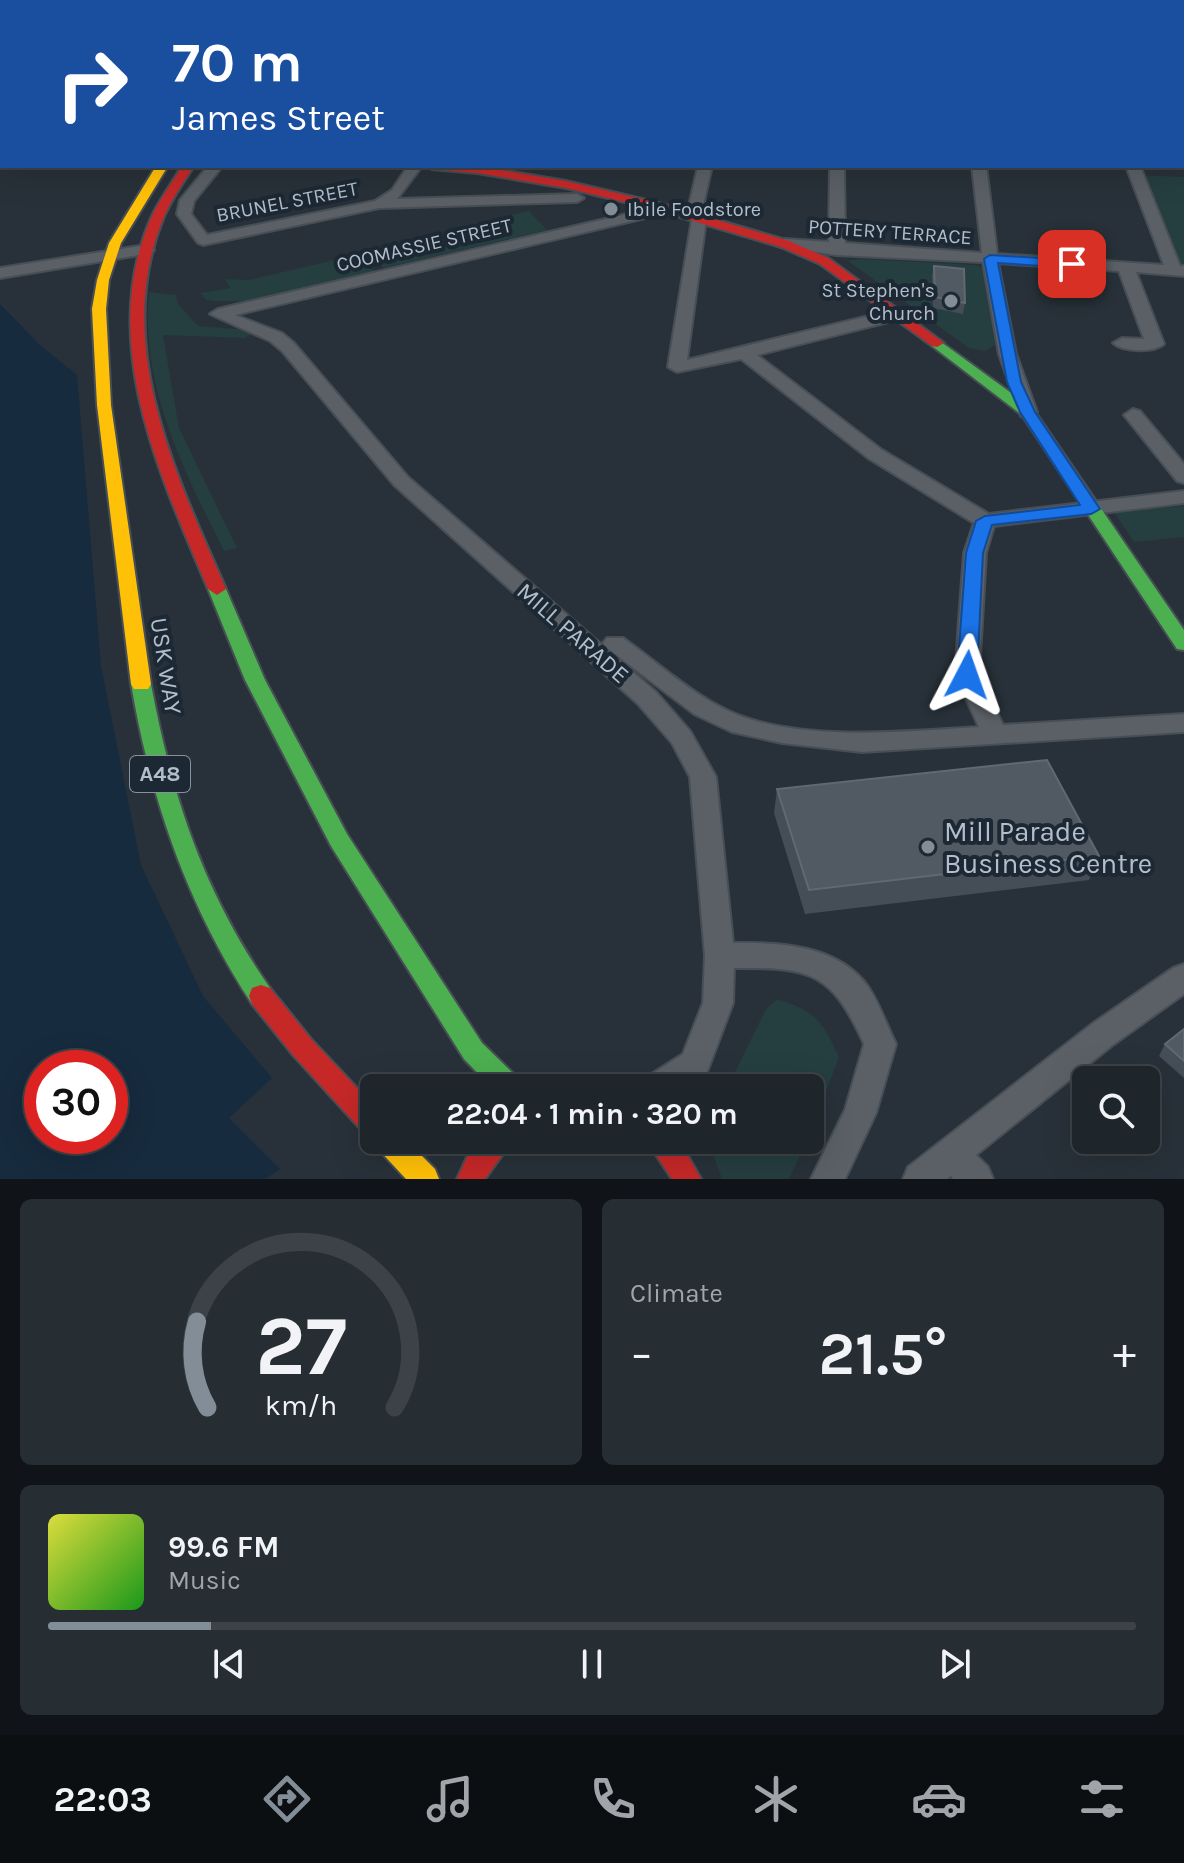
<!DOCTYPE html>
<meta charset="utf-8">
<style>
:root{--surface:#1e252b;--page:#262d33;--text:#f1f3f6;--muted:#a1a5a9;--line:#3c4247;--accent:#828d97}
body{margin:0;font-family:Karla,sans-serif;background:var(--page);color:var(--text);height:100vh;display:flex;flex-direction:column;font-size:30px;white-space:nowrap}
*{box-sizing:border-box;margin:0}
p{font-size:26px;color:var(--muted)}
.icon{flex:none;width:44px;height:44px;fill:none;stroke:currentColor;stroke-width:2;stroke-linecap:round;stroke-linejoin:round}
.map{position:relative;height:1179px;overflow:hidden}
.panel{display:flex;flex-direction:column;gap:20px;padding:20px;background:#101418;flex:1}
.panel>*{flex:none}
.guide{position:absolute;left:0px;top:0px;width:1184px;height:168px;box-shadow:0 8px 32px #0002,0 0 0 2px var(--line);background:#1a4fa0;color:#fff;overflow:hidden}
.controls{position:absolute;left:1072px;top:1066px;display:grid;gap:16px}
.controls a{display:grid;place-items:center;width:88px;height:88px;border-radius:12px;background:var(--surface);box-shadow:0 8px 32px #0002,0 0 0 2px var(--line);font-size:40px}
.speed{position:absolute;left:24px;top:1050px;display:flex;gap:16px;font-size:40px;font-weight:700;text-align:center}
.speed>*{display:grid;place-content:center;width:104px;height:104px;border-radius:50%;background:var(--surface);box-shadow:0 8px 32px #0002,0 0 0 2px var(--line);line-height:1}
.speed .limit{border:12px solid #d22;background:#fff;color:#111}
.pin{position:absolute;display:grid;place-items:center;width:68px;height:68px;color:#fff;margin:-34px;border-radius:16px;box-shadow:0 4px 12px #0006}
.me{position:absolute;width:88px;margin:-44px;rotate:4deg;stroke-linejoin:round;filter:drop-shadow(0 0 6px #0008)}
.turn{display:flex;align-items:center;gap:28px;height:168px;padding:0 40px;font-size:36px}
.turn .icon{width:104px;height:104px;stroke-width:2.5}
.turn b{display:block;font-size:56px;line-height:68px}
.big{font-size:60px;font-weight:700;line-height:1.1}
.panel .card{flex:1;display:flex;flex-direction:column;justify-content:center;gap:12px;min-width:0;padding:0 28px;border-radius:12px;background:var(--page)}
.panel .dial{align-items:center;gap:0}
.dial svg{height:208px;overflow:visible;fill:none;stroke:var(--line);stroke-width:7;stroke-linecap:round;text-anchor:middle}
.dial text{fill:var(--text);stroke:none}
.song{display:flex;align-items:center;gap:24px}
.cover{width:96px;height:96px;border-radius:12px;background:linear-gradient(135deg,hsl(60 70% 55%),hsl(120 70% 35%))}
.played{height:8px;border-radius:4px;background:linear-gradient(90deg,var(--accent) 15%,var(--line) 15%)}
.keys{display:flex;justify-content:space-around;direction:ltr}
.heat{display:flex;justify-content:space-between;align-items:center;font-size:44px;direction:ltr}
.panel .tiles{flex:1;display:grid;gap:20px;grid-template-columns:1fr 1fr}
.card:last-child{grid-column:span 2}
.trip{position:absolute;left:360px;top:1074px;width:464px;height:80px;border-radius:12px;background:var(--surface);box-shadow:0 8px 32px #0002,0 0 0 2px var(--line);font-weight:700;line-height:80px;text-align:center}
.tabs{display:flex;height:128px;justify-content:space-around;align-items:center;background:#0c0f11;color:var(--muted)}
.tabs .icon{width:56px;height:56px}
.tabs .selected{color:var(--accent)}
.tabs b{font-size:36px;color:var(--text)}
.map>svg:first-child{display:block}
.green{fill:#253e3f}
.water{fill:#172b3e;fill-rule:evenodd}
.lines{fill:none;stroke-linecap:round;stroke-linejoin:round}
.street-casing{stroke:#474e55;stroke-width:4}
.fast-casing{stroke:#474e55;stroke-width:4}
.slow-casing{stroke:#474e55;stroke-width:4}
.jam-casing{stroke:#474e55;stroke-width:4}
.street{fill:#5a6066;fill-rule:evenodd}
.fast{fill:#4caf50;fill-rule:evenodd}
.slow{fill:#ffc107;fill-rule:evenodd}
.jam{fill:#c62828;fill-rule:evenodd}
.rail-casing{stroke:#575e64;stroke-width:5}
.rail{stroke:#1c2934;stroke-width:3;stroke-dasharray:9;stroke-linecap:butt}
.wall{fill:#454d56}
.building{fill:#515a62;stroke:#606972;stroke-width:2}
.route{fill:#1a73e8;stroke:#114b97;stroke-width:2}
.poi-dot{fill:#828d97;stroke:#1c2934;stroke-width:3}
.labels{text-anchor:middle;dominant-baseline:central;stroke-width:8;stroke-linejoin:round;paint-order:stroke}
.far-street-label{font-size:20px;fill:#b3beca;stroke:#1c2934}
.far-poi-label{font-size:20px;fill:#b3beca;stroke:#1c2934;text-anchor:start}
.shield{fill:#1c2934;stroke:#86919d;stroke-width:2}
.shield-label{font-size:22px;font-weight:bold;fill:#b3beca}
.street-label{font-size:24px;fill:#b3beca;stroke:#1c2934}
.near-poi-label{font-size:28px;fill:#b3beca;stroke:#1c2934;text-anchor:start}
</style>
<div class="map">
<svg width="1184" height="1179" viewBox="0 0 1184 1179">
<rect width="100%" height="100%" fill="#283139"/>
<g class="green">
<path d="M1136 175 1184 177V271H1174Z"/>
<path d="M529 211 547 230 384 268 366 252 431 238 447 242 456 239 452 233 463 230 460 226Z"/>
<path d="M339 259 374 270 372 274 257 301H212L206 300 200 293 230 288 225 279 249 280Z"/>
<path d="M858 259 976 265 986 269 995 345 985 351 969 348 848 261Z"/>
<path d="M149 292 176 295 178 304 198 326 237 329 252 334 244 338 163 335 179 428 237 548 224 551C183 469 140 386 149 292Z"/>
<path d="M1184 506V537L1134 542 1114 512Z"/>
<path d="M777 999C815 1011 822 1020 839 1057L810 1134V1088H727L766 1009Z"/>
<path d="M708 1140H807L789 1179H722Z"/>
</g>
<path class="water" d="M0 304 40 345 77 375 101 666 141 865 203 996 272 1078 229 1118 280 1169 265 1179H0ZM42 1068H110V1136H42Z"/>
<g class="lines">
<g class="street-casing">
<g id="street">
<path d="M1158 0H1169L1170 2H1159Z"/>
<rect x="1182" y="18" width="2" height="7"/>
<path d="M0 102 2 103V111L0 110Z"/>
<path d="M208 166 221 168 194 201 191 214 207 235 375 201 392 190 408 166H422L397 199 577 194 584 198 577 202 379 208 203 245 198 243 177 214 180 200Z"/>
<path d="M698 166H712L702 210 695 214 688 210Z"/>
<path d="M830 166H844L845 243 982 253 972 166H986L997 254 1164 265 1126 166H1140L1180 266H1184V276L1136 272 1164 344C1154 353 1123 352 1113 343L1122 338 1144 339 1119 271 998 263 1016 354 1037 412 1028 418 1021 416 999 354 983 262 837 255 780 247V241L785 239 829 242Z"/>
<path d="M640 211 645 212V218L235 315 282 333 294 343 408 477 656 692 690 731 716 777 733 943C780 942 840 945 869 988 880 1005 887 1026 896 1044L876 1113 845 1179H811L845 1110 864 1044C832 973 812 967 734 968L733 1003 701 1088H642L647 1077 683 1054 703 1003 705 956 690 777 672 743 638 704 394 485 282 351 270 341 210 314 218 309Z"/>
<path d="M699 215 706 219 687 360 898 309 904 310 906 314 904 318 757 355 882 450 989 514 1184 491V503L994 526 986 553 979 675 1003 725 1184 714V732L862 752 782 743 732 732 694 714 607 648 603 643 607 638H623C661 665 701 703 746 718 816 741 907 731 979 727L955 675 964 553 974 523 868 458 741 359 677 372 668 367 692 219Z"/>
<path d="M146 245 154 250 151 253 0 278V268Z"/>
<path d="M1133 409 1140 411 1184 464V483L1177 481 1124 415Z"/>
<path d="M1184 964V994L1114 1044 976 1155 988 1167 993 1179H953L951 1176 947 1179H903L908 1167 1092 1024 1173 968Z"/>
</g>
</g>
<g class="fast-casing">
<g id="fast">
<path d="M937 339 1033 409 1184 630V650L1177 649 1022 415 932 346 930 343Z"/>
<path d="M217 583 226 589 265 680 347 834 482 1043 519 1079 523 1088H492L464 1059 331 846 245 680 208 589Z"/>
<path d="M141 677 148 679 151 684C172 797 204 893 270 988L273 996 270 1004 261 1007 252 1004C187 905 151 800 131 684L134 679Z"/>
</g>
</g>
<g class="slow-casing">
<g id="slow">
<path d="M156 166H168L121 243 109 280 106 309 111 405 151 684 148 689H134L131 684 97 405 92 309 97 280 109 243Z"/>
<path d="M375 1140H406L435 1169 439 1179H406L378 1149Z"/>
</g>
</g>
<g class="jam-casing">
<g id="jam">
<path d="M903 0H911L912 2H904Z"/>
<rect x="1182" y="62" width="2" height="6"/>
<path d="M182 166H194C183 183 170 201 163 219 112 344 176 475 226 589L217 595 208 589C160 475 97 342 151 218 159 200 172 183 182 166Z"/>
<path d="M426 166H477L566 181 659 203 789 241 828 258 944 343 937 347 932 346 820 264 781 247 650 208 566 188 477 173 432 169Z"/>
<path d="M261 985 270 988 311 1039 374 1106V1138L365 1134 293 1055 252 1004 249 996 252 988Z"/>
<path d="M482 1140H513L485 1179H457L467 1157Z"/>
<path d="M646 1140H679L701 1179H672Z"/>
</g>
</g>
<use href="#street" class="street"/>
<use href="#fast" class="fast"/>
<use href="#slow" class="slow"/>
<use href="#jam" class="jam"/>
<g class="rail-casing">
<path id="rail" d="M245 2 249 0"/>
</g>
<use href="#rail" class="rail"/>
</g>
<g class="wall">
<path d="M934 266 965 303 963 314 933 308 932 276Z"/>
<path d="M777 789 1099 856 1089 880 805 914 774 813Z"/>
<path d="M1184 1029V1078L1159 1056 1165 1044Z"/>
</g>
<g class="building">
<path d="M934 266 964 269 965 303 935 297Z"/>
<path d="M1047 760 1099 856 809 890 777 789Z"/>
<path d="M1184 1029V1061L1165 1044Z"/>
</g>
<path class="route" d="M990 255 1072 260 1078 264 1072 268 998 263 1021 382 1035 412 1100 509 1091 514 992 525 983 553 977 675 967 681 957 675 966 553 976 521 985 516 1080 505 1020 412 1007 382 984 259Z"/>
<g class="poi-dot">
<circle cx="611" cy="209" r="8"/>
<circle cx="951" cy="301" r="8"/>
<circle cx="928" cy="847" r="8"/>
</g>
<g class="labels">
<g class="far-street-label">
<text transform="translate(287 202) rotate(-11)">BRUNEL STREET</text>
<text transform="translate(890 232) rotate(4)">POTTERY TERRACE</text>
<text transform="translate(424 245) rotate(-13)">COOMASSIE STREET</text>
</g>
<g class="far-poi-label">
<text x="627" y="209">Ibile Foodstore</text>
<text x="935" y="290" text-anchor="end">St Stephen's<tspan x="935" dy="23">Church</tspan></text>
</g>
<rect class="shield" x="130" y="756" width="60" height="36" rx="6"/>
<g class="shield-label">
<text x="160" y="774">A48</text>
</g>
<g class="street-label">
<text transform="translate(573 633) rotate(41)">MILL PARADE</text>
<text transform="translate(166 666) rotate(81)">USK WAY</text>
</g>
<g class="near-poi-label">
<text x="944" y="831">Mill Parade<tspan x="944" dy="32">Business Centre</tspan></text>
</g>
</g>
</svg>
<div class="controls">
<a><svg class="icon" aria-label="search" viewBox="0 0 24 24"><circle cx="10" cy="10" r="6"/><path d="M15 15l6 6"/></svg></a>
</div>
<div class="speed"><div class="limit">30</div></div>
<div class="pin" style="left:1072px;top:264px;background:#d93025"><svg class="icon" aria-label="arrive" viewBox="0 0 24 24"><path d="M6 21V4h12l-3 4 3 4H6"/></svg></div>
<svg class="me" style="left:967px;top:675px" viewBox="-20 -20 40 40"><path d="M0-17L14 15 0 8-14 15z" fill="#1a73e8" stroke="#fff" stroke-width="4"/></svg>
<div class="trip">22:04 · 1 min · 320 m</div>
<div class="guide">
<div class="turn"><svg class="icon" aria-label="right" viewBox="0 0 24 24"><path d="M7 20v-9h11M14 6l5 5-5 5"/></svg><div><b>70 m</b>James Street</div></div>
</div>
</div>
<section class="panel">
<div class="tiles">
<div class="card dial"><svg viewBox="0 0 100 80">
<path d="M14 69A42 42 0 1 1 86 69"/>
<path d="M14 69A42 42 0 0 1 10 36" stroke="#828d97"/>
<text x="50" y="56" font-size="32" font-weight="700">27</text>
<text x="50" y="72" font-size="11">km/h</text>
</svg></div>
<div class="card"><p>Climate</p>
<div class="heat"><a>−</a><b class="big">21.5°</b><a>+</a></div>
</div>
<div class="card">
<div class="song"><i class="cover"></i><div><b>99.6 FM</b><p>Music</p></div></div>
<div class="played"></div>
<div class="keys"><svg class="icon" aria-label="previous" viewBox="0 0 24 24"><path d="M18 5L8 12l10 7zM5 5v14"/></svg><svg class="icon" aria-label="pause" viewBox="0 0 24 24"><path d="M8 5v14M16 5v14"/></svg><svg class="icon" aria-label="next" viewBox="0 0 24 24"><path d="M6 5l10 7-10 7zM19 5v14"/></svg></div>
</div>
</div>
</section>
<nav class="tabs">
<b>22:03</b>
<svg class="icon selected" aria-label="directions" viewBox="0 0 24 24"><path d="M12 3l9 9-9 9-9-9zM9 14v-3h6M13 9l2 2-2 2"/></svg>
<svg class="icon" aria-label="music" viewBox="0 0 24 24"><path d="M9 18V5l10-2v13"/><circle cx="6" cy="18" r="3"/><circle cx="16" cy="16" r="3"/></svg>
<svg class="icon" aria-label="phone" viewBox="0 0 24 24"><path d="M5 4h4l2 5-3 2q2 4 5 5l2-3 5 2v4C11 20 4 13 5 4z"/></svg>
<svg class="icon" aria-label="climate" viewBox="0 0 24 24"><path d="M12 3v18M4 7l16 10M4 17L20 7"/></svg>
<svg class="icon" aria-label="car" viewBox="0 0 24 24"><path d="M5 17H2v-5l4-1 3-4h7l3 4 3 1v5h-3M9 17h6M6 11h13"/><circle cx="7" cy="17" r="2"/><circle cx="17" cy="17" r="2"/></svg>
<svg class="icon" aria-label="filters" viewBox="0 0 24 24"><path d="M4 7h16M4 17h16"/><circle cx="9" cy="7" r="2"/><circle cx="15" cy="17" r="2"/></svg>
</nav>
